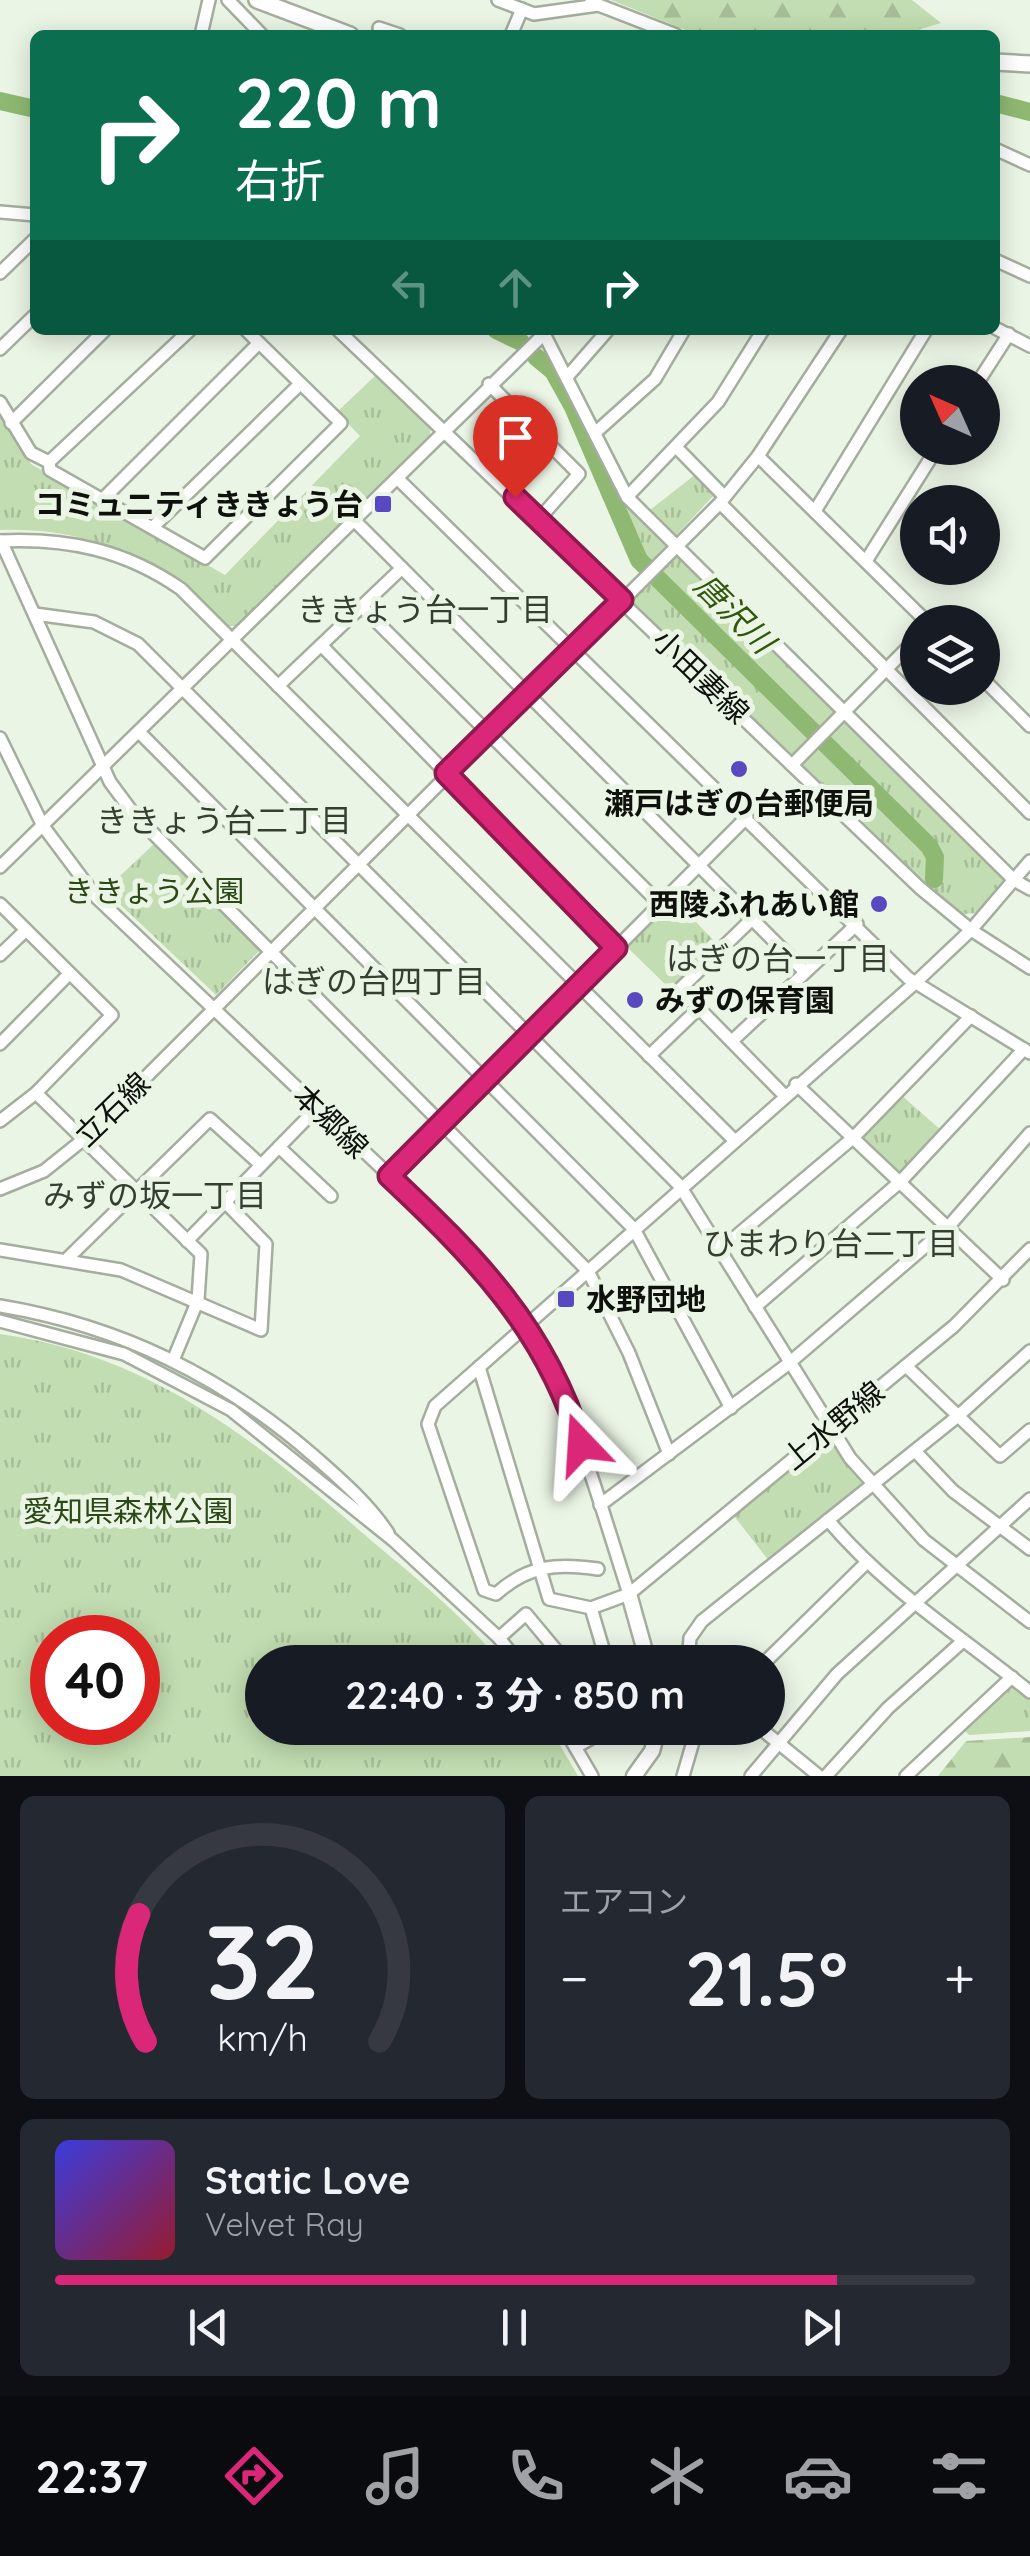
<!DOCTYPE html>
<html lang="ja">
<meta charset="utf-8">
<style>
:root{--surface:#171b24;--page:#242831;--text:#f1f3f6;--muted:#9ea1a6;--line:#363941;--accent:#db2777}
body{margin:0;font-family:Quicksand,"Noto Sans JP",sans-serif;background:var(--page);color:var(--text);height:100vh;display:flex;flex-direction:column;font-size:38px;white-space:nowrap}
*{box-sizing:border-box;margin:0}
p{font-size:32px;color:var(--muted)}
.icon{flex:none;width:55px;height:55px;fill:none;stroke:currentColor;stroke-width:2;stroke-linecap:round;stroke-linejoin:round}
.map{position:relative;height:1776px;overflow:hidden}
.side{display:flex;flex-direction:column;gap:20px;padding:20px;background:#0d0f14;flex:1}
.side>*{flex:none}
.top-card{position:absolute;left:30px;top:30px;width:970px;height:305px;border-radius:15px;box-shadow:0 5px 25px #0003;background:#0b6e4f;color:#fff;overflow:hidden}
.needle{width:65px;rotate:315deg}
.fabs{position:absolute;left:900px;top:365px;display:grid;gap:20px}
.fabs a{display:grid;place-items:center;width:100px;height:100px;border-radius:50%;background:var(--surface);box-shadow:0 5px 25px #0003;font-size:50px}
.speed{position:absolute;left:30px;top:1615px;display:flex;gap:20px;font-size:50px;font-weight:700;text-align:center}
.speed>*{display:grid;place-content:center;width:130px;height:130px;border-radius:50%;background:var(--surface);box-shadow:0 5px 25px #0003;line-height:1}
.speed .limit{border:15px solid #d22;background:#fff;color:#111}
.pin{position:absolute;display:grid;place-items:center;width:85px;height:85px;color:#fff;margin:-102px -42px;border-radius:50% 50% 50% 0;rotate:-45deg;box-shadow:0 0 10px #0007}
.pin .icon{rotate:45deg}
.me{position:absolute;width:110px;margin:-55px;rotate:340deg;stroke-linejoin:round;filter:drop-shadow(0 0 8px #0008)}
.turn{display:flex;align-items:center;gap:35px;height:210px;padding:0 40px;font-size:45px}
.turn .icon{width:130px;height:130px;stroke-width:2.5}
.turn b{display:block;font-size:70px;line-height:85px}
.lanes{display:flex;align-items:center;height:95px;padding:0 40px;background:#0003;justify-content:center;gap:50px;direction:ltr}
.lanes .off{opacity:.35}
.big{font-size:75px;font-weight:800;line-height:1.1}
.side .card{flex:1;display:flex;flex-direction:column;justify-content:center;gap:15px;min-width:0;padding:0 35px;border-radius:15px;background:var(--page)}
.side .dial{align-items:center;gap:0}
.dial svg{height:260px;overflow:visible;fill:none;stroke:var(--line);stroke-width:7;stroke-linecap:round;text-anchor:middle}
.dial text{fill:var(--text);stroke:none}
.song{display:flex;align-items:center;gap:30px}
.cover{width:120px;height:120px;border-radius:15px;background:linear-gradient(135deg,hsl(240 70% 55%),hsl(350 70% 35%))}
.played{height:10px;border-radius:5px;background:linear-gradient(90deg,var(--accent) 85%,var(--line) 85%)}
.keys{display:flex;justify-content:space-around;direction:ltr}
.heat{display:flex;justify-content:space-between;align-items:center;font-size:55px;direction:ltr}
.side .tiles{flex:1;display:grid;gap:20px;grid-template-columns:1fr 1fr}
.card:last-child{grid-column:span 2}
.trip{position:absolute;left:245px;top:1645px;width:540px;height:100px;border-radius:50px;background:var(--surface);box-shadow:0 5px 25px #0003;font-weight:800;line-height:100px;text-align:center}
.dock{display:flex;height:160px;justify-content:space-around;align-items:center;background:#090b0e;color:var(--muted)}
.dock .icon{width:70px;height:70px}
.dock .selected{color:var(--accent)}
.dock b{font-size:45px;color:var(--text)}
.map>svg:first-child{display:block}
.forest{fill:url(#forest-firs)}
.park{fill:url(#park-tufts);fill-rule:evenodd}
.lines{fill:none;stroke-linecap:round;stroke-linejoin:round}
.river{stroke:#8fb972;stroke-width:18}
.minor-casing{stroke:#a4ad9e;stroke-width:16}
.major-casing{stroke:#a4ad9e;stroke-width:19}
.highway-casing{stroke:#a4ad9e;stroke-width:20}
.minor{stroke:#fff;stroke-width:11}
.major{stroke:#fff;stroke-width:14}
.highway{stroke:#fff;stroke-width:15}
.route-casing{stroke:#8e194d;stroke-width:25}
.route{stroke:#db2777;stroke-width:18}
.poi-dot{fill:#5949c1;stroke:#ebf5e5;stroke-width:4}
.labels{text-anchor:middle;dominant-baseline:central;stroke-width:10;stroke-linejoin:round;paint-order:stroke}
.poi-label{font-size:30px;font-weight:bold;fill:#0e110c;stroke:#ebf5e5;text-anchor:end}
.street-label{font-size:30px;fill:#0e110c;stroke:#ebf5e5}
.park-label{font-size:30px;fill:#2d4817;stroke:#ebf5e5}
.neighbourhood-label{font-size:32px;fill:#363e32;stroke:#ebf5e5}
.water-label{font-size:32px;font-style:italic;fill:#31570c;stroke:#ebf5e5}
</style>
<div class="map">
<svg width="1030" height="1776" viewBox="0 0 1030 1776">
<defs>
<pattern id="forest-firs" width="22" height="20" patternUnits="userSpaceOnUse" patternTransform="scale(2.5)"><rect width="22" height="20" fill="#c2ddb1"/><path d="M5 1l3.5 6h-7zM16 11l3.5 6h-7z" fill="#a6bd97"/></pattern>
<pattern id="park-tufts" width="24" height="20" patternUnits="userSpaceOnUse" patternTransform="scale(2.5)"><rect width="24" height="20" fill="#c2ddb1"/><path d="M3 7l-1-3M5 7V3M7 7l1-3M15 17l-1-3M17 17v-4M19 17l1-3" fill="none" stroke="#a6bd97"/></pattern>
</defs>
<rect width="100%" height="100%" fill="#ebf5e5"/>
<g class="forest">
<path d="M611 0H912L941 23 901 35H698Z"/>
<path d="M1030 1737V1776H938L966 1741Z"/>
</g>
<g class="park">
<path d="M378 373 431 424 430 435 239 626H227C164 560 92 527 0 530V413L31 464 225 575 360 436 337 412Z"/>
<path d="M696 474 716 493 668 544 1003 875 1004 883 976 913 964 914 946 902 633 603V595L655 571 636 552 616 503 622 498 641 517Z"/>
<path d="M155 843 260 950 216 995 105 890Z"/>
<path d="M673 898 718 945 672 991 625 945Z"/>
<path d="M900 1094 942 1131 900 1174 860 1136Z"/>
<path d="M0 1334C153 1355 260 1444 373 1542 416 1578 465 1617 500 1662H262V1728H550L578 1776H0ZM52 1638H138V1722H52Z"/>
<path d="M822 1443 832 1444 864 1481 862 1486 769 1561 734 1516Z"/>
<path d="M1016 1685 1030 1696V1731L969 1735 962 1728 1008 1686Z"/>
</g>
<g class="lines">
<g class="river">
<path d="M0 101 35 109"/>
<path d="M995 103 1030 112"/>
<path d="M496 330 521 342"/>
<path d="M536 357 553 371 573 407 639 560 929 846 935 857 934 879"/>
</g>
<g class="minor-casing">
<g id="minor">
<path d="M228 0 262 35"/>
<path d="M498 0 534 14 598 5"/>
<path d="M591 2 676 35"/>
<path d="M379 28 400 35"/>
<path d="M201 35 209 0"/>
<path d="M511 35 522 9"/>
<path d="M995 149 1030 165"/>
<path d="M0 212 35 215"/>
<path d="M995 260 1030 276"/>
<path d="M0 273 35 239"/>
<path d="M995 328 1030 346"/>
<path d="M338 330 920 888 971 930 1030 968"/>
<path d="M542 330 627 497 1014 880 1030 889"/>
<path d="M0 349 35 315"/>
<path d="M567 377 608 330"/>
<path d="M978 382 1009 334"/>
<path d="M489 384 579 474 539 519"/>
<path d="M0 402 31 453 49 462 50 470 205 558 341 423 246 330"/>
<path d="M11 423 105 330"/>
<path d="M596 432 655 379 684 330"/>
<path d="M678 449 724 496"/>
<path d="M758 456 927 622"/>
<path d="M49 462 190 330"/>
<path d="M398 479 908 978 1030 1053"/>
<path d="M627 497 718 402 763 330"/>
<path d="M103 499 259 343"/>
<path d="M720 503 1030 813"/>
<path d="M815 511 926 330"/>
<path d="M355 521 805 972"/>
<path d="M153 527 300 384"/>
<path d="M0 541C68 538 125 550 181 589L733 1139"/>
<path d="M1 541 110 782 133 813 588 1271 629 1353 669 1454"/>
<path d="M866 561 937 448"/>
<path d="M363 608 660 904"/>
<path d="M35 614 94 622 138 644 680 1186 850 1458 924 1540 1030 1622"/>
<path d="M322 646 616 947"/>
<path d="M982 678 1030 726"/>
<path d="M278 686 402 568"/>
<path d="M140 733 634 1229 731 1408"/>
<path d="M0 738 43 826 97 898 468 1250C563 1360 586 1460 629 1594"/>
<path d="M792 765 918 637"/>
<path d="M0 867 548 330"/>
<path d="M0 904 112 1015 36 1093 0 1121"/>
<path d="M752 919 680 989 784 1095"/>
<path d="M0 955 26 930"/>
<path d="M732 1041 857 924"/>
<path d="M0 1044 69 974"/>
<path d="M649 1056 699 1008"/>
<path d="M796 1084 1003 1280"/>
<path d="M36 1093 201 1254 198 1300 174 1358"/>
<path d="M279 1147 331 1196"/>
<path d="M389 1176 747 817"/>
<path d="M0 1189 44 1171 84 1139 720 503 758 456 841 330"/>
<path d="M187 1241 318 1107"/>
<path d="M721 1249 854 1137 971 1016"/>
<path d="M0 1250 121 1270 261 1330 266 1244 226 1203"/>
<path d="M68 1258 210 1119 261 1165"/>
<path d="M0 1306C120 1326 222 1376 314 1456 340 1479 368 1503 388 1533"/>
<path d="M755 1307 901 1181 1024 1049"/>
<path d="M0 1321 124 1354 231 1410 393 1540 499 1638 518 1662"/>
<path d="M906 1366 1000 1456 1030 1430"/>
<path d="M479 1367 549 1599 591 1608 629 1594 954 1326 1030 1249"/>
<path d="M915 1451 953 1491 1030 1549"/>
<path d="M600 1505 788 1364 949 1226 1030 1133"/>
<path d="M828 1520C887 1590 960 1635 1030 1692"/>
<path d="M598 1569C557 1563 528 1565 496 1594L484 1590 428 1424 435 1406 915 983 971 930 1030 861"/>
<path d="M591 1608 607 1662"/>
<path d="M499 1638 526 1614 566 1662"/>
<path d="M574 1662 604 1652"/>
<path d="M688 1662 690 1638 702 1621 958 1416 1030 1351"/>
<path d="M765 1662 865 1564"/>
<path d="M564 1728 592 1776"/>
<path d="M760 1728 819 1776"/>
<path d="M576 1747 609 1728"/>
<path d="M683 1776 697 1728"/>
<path d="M751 1776 837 1674 1030 1499"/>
<path d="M826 1776 888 1708 963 1641"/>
<path d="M906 1776 1012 1677"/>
</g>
</g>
<g class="major-casing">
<g id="major">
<path d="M629 1594 648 1662"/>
<path d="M634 1776 652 1751 658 1728"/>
</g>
</g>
<g class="highway-casing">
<g id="highway">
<path d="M257 0 350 35"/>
<path d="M995 62 1030 64"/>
</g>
</g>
<use href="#minor" class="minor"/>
<use href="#major" class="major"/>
<use href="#highway" class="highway"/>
</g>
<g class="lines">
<g class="route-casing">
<path id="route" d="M515 497 622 600 446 773 616 948 389 1176C474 1256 546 1328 581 1444"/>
</g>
<use href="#route" class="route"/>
</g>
<g class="poi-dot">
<rect x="373" y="494" width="20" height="20" rx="5"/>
<circle cx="739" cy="769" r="10"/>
<circle cx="879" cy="904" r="10"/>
<circle cx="635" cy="1000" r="10"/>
<rect x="556" y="1289" width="20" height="20" rx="5"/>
</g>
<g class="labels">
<g class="poi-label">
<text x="363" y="504">コミュニティききょう台</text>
<text x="739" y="803" text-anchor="middle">瀬戸はぎの台郵便局</text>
<text x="859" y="904">西陵ふれあい館</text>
<text x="655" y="1000" text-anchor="start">みずの保育園</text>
<text x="586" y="1299" text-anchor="start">水野団地</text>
</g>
<g class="street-label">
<text transform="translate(701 676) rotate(44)">小田妻線</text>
<text transform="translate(112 1109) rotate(-44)">立石線</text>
<text transform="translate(331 1121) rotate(44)">本郷線</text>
<text transform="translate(833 1425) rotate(-39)">上水野線</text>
</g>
<g class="park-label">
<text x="154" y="891">ききょう公園</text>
<text x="128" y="1511">愛知県森林公園</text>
</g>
<g class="neighbourhood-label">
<text x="425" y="609">ききょう台一丁目</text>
<text x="224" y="820">ききょう台二丁目</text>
<text x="778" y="958">はぎの台一丁目</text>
<text x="374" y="981">はぎの台四丁目</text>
<text x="155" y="1195">みずの坂一丁目</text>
<text x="831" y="1243">ひまわり台二丁目</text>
</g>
<g class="water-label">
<text transform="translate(735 613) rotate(45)">唐沢川</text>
</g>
</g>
</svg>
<div class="fabs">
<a><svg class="needle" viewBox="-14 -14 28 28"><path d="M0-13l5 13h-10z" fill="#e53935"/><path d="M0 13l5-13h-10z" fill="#9ea1a6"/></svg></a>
<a><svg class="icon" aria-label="sound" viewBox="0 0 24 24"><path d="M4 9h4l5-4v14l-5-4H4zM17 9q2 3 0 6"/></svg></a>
<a><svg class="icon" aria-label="layers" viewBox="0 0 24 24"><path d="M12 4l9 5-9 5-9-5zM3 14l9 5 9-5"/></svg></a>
</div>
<div class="speed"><div class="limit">40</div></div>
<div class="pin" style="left:515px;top:497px;background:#d93025"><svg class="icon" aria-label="arrive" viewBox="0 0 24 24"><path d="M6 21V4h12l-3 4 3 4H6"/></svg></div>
<svg class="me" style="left:581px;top:1444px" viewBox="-20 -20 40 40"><path d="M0-17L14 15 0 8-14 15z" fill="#db2777" stroke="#fff" stroke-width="4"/></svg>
<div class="trip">22:40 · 3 分 · 850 m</div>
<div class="top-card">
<div class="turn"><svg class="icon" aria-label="right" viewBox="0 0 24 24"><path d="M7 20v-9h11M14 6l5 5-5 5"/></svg><div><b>220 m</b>右折</div></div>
<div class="lanes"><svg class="icon off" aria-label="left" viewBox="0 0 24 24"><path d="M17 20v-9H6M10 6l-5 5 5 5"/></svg><svg class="icon off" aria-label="ahead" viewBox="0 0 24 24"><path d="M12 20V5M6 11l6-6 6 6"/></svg><svg class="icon" aria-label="right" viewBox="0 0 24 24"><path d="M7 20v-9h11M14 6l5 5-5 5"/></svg></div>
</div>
</div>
<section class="side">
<div class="tiles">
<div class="card dial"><svg viewBox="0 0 100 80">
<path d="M14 69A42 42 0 1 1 86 69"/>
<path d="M14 69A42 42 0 0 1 12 30" stroke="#db2777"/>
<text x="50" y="56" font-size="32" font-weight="700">32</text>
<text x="50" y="72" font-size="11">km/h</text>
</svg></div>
<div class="card"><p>エアコン</p>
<div class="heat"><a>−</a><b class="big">21.5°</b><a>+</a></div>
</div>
<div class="card">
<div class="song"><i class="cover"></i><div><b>Static Love</b><p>Velvet Ray</p></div></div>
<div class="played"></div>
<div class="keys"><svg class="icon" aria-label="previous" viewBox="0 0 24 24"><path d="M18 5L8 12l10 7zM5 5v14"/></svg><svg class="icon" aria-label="pause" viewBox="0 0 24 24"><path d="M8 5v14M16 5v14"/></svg><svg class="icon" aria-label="next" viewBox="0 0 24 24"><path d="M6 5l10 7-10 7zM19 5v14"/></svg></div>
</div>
</div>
</section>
<nav class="dock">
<b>22:37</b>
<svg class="icon selected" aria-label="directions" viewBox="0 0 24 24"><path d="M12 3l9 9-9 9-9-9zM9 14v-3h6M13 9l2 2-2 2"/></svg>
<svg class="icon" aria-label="music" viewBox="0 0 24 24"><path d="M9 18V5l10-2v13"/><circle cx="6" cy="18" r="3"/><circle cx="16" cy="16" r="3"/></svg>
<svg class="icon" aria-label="phone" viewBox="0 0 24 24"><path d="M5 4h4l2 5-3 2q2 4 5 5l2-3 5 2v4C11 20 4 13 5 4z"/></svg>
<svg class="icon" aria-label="climate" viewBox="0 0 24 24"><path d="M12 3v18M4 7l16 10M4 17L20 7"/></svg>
<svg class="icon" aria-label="car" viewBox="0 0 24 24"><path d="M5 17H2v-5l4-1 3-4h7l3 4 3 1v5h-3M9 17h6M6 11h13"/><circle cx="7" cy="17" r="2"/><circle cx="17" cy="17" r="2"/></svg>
<svg class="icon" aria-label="filters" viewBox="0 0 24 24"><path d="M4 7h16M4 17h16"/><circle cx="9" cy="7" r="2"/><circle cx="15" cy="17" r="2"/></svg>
</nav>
